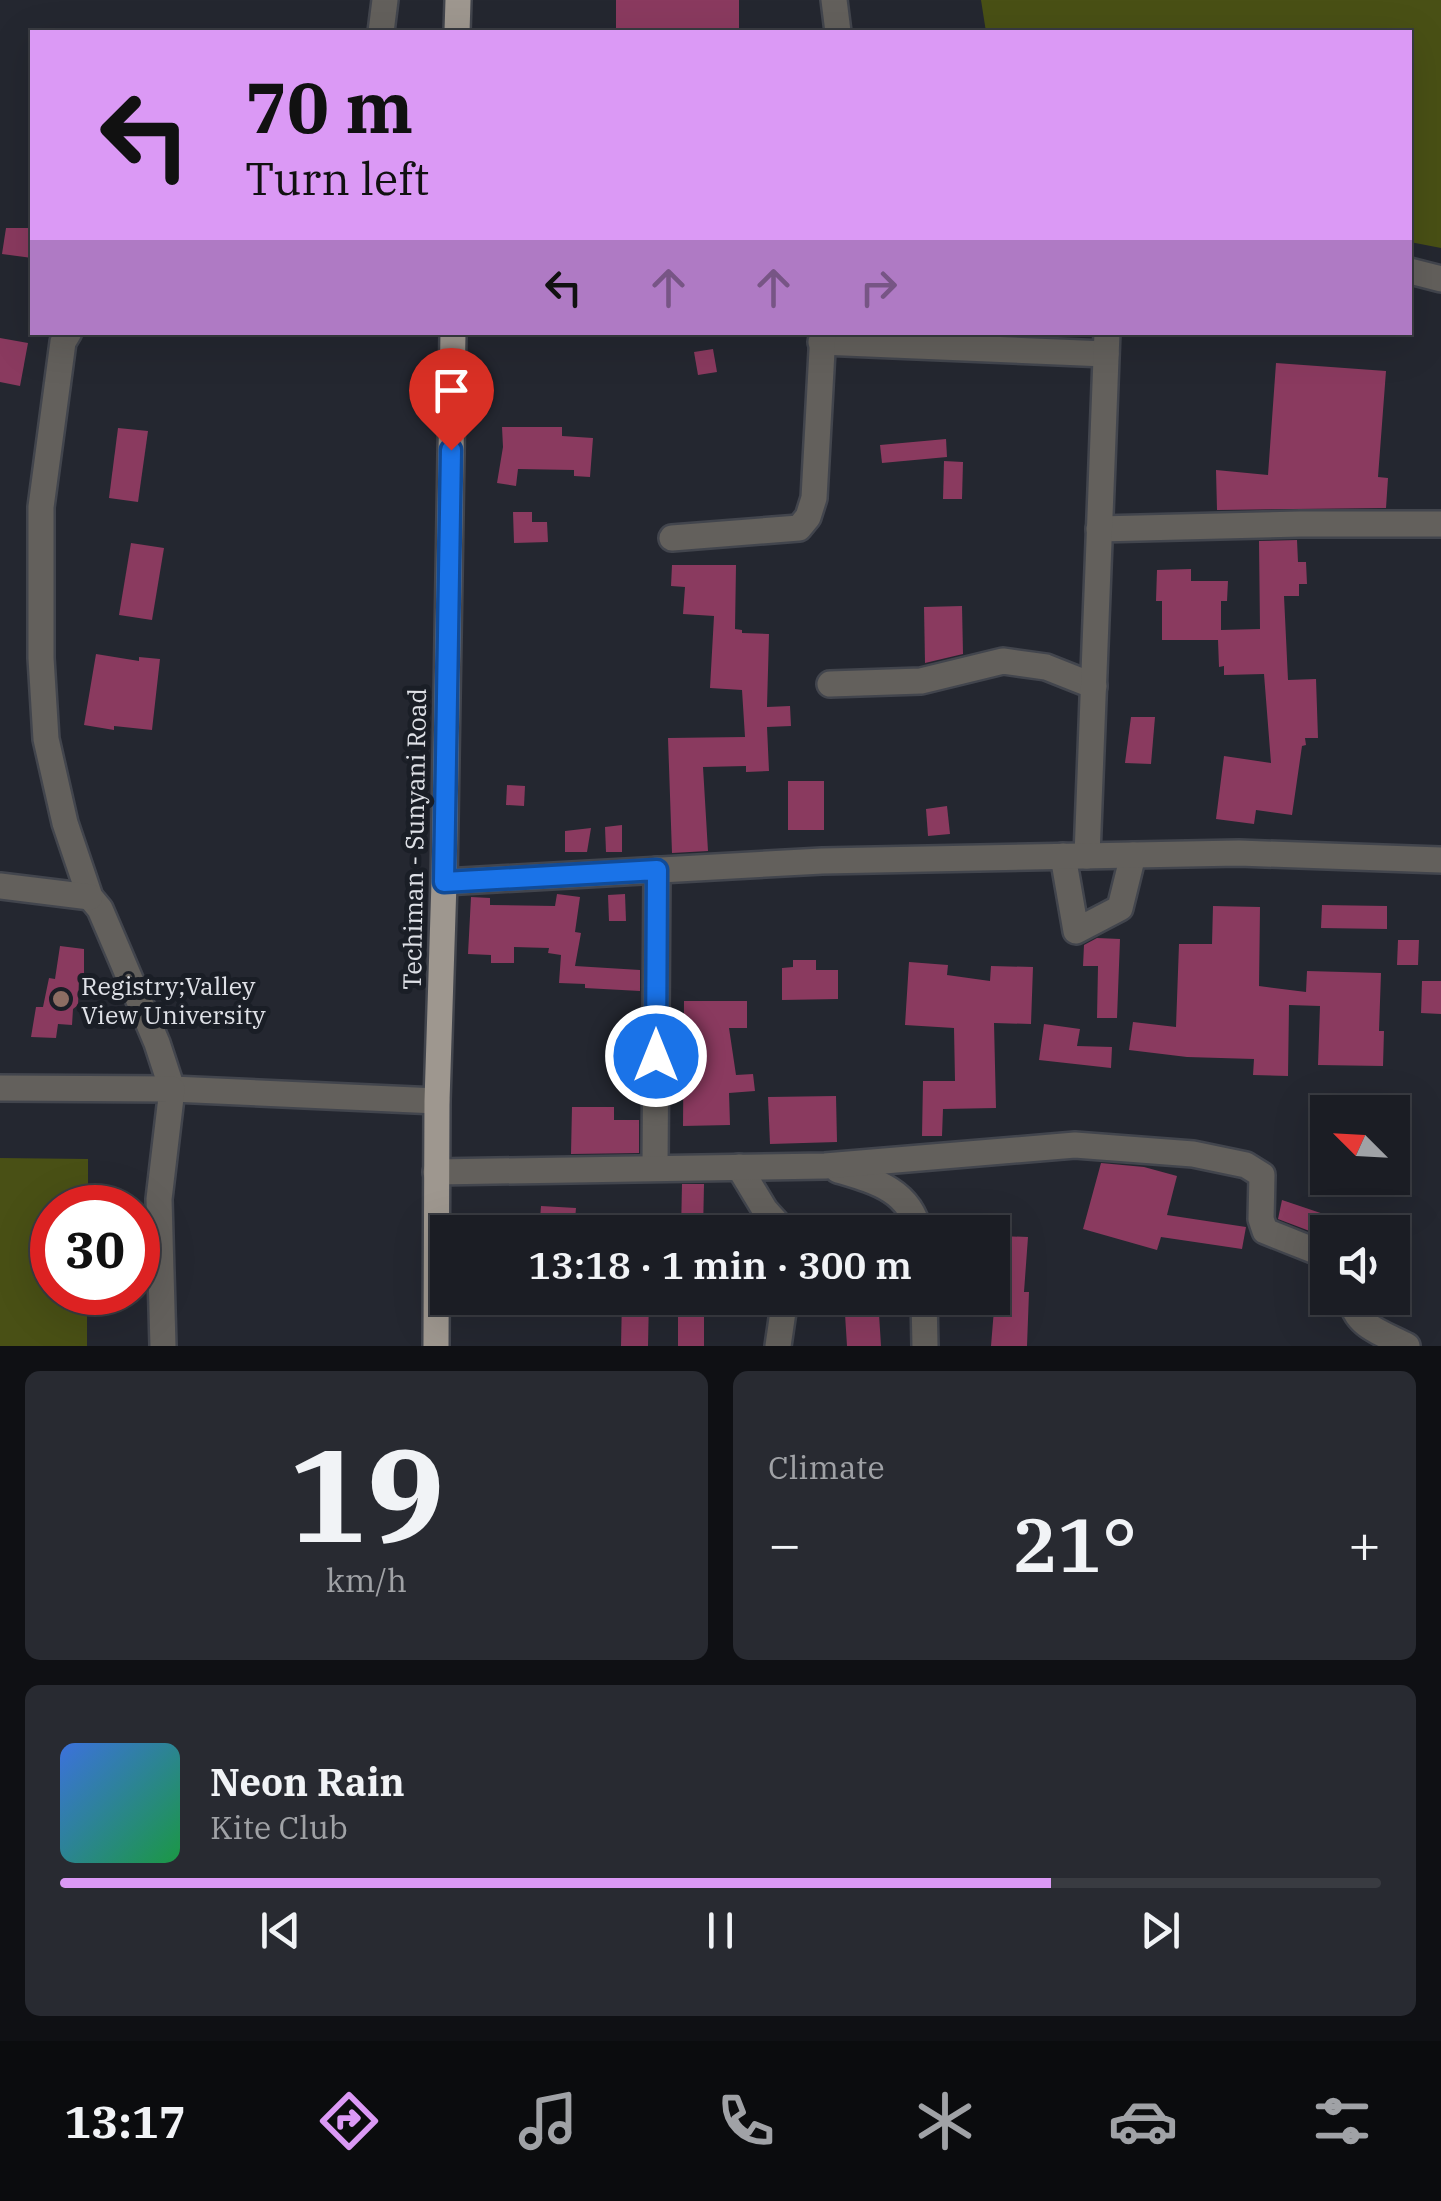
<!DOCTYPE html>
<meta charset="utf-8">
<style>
:root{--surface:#1b1d24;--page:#282a31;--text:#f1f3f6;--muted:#a0a2a6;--line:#393b41;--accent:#db99f5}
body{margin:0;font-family:"IBM Plex Serif",serif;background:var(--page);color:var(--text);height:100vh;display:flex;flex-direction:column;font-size:38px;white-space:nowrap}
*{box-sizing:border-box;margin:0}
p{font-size:32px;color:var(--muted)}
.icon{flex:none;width:55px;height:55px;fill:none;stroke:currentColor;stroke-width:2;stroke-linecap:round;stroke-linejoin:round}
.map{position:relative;height:1346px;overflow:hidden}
.side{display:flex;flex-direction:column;gap:25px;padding:25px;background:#0f1014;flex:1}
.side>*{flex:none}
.banner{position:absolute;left:30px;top:30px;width:1382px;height:305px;border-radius:0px;box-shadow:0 10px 40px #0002,0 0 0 2px var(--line);background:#db99f5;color:#111;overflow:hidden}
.needle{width:65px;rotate:294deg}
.tools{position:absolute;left:1310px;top:1095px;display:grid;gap:20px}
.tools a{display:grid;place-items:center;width:100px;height:100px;border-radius:0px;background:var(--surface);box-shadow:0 10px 40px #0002,0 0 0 2px var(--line);font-size:50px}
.speed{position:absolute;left:30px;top:1185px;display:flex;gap:20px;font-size:50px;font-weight:700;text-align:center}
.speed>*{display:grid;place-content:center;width:130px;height:130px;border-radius:50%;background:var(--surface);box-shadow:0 10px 40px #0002,0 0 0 2px var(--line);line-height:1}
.speed .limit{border:15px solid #d22;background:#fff;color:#111}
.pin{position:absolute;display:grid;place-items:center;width:85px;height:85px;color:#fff;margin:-102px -42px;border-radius:50% 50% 50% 0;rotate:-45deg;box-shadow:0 0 10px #0007}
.pin .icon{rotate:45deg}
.me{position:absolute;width:110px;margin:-55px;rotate:0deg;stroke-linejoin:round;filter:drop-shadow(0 0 8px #0008)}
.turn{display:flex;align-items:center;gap:35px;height:210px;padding:0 50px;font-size:45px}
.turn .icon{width:130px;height:130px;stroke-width:2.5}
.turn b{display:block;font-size:70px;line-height:85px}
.lanes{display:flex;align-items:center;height:95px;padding:0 50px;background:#0003;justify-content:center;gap:50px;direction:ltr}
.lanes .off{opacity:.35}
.big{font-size:75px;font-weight:600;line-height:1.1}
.side .card{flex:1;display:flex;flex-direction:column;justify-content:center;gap:15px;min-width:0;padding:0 35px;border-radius:15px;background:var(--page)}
.side .dial{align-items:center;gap:0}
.dial b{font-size:130px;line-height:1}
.song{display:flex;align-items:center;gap:30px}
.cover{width:120px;height:120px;border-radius:15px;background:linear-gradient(135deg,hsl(220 70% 55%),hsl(140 70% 35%))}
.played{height:10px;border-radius:5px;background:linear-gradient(90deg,var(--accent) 75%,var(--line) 75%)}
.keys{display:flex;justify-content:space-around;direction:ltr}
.heat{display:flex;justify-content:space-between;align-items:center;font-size:55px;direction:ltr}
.side .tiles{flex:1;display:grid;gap:25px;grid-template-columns:1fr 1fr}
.card:last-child{grid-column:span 2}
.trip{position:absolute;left:430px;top:1215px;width:580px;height:100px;border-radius:0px;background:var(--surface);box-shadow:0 10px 40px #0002,0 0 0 2px var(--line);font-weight:600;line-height:100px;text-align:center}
.dock{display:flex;height:160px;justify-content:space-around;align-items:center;background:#0b0c0e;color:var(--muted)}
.dock .icon{width:70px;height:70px}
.dock .selected{color:var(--accent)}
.dock b{font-size:45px;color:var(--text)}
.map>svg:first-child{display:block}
.green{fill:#495015}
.building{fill:#8a3a5f}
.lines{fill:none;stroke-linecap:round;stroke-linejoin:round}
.minor-casing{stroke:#42454d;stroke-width:30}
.major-casing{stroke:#42454d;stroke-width:30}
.minor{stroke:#63605c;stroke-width:25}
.major{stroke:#9e978f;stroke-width:25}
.route-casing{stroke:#114b97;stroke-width:25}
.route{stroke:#1a73e8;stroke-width:18}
.education-dot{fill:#8d6e63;stroke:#1a1e26;stroke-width:4}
.labels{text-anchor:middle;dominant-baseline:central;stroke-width:10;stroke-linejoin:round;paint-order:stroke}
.street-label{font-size:25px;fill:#dfe1e7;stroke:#1a1e26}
.poi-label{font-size:25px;fill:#dfe1e7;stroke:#1a1e26;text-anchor:start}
</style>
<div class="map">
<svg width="1441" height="1346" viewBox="0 0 1441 1346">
<rect width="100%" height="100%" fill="#242730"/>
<g class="green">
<path d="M981 0H1441V248L1410 242V32H986Z"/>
<path d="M0 1158 88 1159V1207L52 1208V1292L87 1293V1346H0Z"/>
</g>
<g class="building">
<rect x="616" y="0" width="123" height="32"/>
<path d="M6 228H32V258L2 254Z"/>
<path d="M0 338 28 343 20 386 0 382Z"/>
<path d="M713 349 717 372 698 375 694 352Z"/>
<path d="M1276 363 1386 371 1378 477 1388 478 1386 508 1217 510 1216 470 1268 475Z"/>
<path d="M502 427H562V436L593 438 590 477 574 476V470L518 469 516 486 497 483 503 447Z"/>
<path d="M118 428 148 431 138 502 109 498Z"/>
<path d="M946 439 947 457 882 463 880 445Z"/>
<path d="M944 461 963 462 962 499H943Z"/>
<path d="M513 512H532V522H547L548 542 514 543Z"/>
<path d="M1297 540 1298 562H1306L1307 584H1299V596H1284L1288 680 1316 679 1318 738H1305L1306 745 1302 746 1292 815 1256 810 1254 824 1216 819 1224 756 1271 763 1264 674 1224 675V666L1219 667 1218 640H1162V601H1156L1157 570 1191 569V581H1228L1227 601H1221V630L1260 629 1259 541Z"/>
<path d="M131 543 164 548 152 620 119 615Z"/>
<path d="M672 565H736L735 629 742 630V633L769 634 767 707 790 706 791 726 767 727 769 771 746 772V766L703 767 708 851 672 853 668 738 745 737 742 690 710 688 714 616 683 614 685 587 671 586Z"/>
<path d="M962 606 963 654 925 663 924 607Z"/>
<path d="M96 654 139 661V657L160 659 152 730 114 726V730L84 725Z"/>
<path d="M1131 717H1155L1151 764 1125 763Z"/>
<rect x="788" y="781" width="36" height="49"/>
<path d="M507 785 525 786 524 806 506 805Z"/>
<path d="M947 806 950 834 928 836 926 809Z"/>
<path d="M622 825V852H606L605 827Z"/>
<path d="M591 828 587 852H565V831Z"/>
<path d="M557 894 580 897 575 932 581 933 575 966 640 970V991L585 988V984L559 983 561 955 548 953 549 948 514 947V963H491V955L468 954 471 897 490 898V905L555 906Z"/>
<path d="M625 894 626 921H609L608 895Z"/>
<path d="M1322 905 1387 906V929L1321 928Z"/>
<path d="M1213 906 1260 907 1259 986 1306 992 1307 971 1381 973 1379 1031H1384L1383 1066 1318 1065 1320 1006 1289 1005 1288 1076 1253 1075 1254 1059 1187 1057 1129 1050 1133 1022 1176 1027 1179 944H1212Z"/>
<path d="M1097 938 1120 939 1117 1018H1097L1098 966H1083L1084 945Z"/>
<path d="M1398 940H1419L1418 965H1397Z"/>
<path d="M60 946 84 949V974L79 978 78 1005 73 1009 72 1025 58 1024 56 1038 31 1037 36 1007H43L49 978 55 979Z"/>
<path d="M793 960H816V970H838V999L782 1000V968L793 967Z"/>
<path d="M909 962 948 965 947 975 990 981 991 966 1033 967 1031 1024 994 1023 996 1108 943 1109 942 1136H922L923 1081H955L954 1028 905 1025Z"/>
<path d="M1422 981H1441V1014L1421 1013Z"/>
<path d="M684 1001H747V1028H729L736 1075 753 1074 755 1091 729 1093 730 1125 683 1126Z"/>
<path d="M1044 1024 1080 1029 1077 1046 1112 1047 1111 1068 1039 1060Z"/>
<path d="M836 1096 837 1142 770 1144 768 1097Z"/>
<path d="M572 1107H614V1120H639V1153L571 1154Z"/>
<path d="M1101 1163 1144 1167 1177 1176 1167 1215 1246 1227 1242 1249 1161 1237 1157 1250 1083 1229Z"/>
<path d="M682 1184H704L703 1232H681Z"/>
<path d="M1282 1200 1371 1230V1232H1328V1238L1278 1219Z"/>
<path d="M541 1206 576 1208 574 1232H539Z"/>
<path d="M1000 1236 1028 1237 1024 1292H1029L1027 1346H991Z"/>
<path d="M622 1298H649L648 1346H621Z"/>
<rect x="678" y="1298" width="26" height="48"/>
<path d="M844 1298H878L881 1346H847Z"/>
</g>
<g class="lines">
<g class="minor-casing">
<g id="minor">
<path d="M834 0 838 32"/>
<path d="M381 32 385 0"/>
<path d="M1410 271 1441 279"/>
<path d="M69 332 63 342 41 507V658L46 739 65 823 90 897 100 909 118 951 157 1043 172 1089 437 1101"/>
<path d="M821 342 1106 354"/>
<path d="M1099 529 1300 524H1441"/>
<path d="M672 538 799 528 808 517 814 498 823 332"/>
<path d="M830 684 921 681 1003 661 1046 667 1094 686"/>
<path d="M1063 856 1076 931 1120 908 1133 855"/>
<path d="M1087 856 1107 332"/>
<path d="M444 882 822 861 1239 853 1441 860"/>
<path d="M0 886 90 897"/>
<path d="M0 1088 172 1089 159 1199 163 1346"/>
<path d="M739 1167 765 1210 785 1232"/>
<path d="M655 1168 657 870"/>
<path d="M838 1170C875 1181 910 1190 919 1232"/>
<path d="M436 1172 825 1166 1075 1145 1193 1154 1246 1165 1262 1175 1261 1219 1265 1231 1328 1256"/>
<path d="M924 1298 925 1346"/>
<path d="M1352 1298C1353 1326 1385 1334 1407 1346"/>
<path d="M778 1346 785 1298"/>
</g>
</g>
<g class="major-casing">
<g id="major">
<path d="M457 32 458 0"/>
<path d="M436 1346 437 1101 444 882 453 332"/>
</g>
</g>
<use href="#minor" class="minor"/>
<use href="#major" class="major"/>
</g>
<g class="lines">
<g class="route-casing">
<path id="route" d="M451 450 444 882 657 870 656 1056"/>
</g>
<use href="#route" class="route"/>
</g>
<circle class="education-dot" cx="61" cy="999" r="10"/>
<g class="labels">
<g class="street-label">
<text transform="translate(414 839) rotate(-89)">Techiman - Sunyani Road</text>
</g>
<g class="poi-label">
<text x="81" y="985">Registry;Valley<tspan x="81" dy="29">View University</tspan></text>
</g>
</g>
</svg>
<div class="tools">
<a><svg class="needle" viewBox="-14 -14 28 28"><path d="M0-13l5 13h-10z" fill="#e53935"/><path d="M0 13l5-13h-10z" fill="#a0a2a6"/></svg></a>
<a><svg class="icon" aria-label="sound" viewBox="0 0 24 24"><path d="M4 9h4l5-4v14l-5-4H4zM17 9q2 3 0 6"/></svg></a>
</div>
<div class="speed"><div class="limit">30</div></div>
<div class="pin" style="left:451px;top:450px;background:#d93025"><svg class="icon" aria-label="arrive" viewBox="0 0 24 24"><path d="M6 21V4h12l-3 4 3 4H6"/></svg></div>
<svg class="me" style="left:656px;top:1056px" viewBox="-20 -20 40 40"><circle r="17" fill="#1a73e8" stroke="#fff" stroke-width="3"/><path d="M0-11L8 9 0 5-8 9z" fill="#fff"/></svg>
<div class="trip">13:18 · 1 min · 300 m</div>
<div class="banner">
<div class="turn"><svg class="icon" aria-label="left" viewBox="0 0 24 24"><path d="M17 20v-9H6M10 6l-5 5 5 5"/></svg><div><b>70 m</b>Turn left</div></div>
<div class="lanes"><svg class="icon" aria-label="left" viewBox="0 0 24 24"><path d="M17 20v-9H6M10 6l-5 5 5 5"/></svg><svg class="icon off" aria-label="ahead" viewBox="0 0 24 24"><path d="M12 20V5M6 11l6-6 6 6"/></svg><svg class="icon off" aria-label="ahead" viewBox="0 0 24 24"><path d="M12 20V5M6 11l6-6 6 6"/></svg><svg class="icon off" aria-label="right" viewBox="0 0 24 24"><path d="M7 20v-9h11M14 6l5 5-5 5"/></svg></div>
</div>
</div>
<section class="side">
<div class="tiles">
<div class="card dial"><b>19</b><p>km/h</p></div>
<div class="card"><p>Climate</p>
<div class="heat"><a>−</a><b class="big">21°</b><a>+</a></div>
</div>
<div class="card">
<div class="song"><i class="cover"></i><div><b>Neon Rain</b><p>Kite Club</p></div></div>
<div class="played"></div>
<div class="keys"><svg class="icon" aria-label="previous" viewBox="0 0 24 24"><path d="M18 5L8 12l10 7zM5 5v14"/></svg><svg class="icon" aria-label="pause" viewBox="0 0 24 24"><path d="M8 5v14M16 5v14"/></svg><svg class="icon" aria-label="next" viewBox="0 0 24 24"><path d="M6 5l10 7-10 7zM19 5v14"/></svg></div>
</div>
</div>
</section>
<nav class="dock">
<b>13:17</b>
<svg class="icon selected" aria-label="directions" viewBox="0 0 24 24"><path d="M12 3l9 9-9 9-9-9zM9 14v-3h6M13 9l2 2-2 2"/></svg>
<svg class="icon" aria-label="music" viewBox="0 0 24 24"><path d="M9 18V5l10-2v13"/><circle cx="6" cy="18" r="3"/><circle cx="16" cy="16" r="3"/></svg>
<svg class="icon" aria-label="phone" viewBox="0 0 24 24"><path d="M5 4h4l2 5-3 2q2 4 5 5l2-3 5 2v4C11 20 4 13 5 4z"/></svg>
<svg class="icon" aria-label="climate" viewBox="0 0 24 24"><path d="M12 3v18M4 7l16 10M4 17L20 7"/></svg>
<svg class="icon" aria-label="car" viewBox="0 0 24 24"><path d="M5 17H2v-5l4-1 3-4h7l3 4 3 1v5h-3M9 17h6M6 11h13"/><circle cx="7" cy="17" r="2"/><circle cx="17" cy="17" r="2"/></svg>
<svg class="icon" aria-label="filters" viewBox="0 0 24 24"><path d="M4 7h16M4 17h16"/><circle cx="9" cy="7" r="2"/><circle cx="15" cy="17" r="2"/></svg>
</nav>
